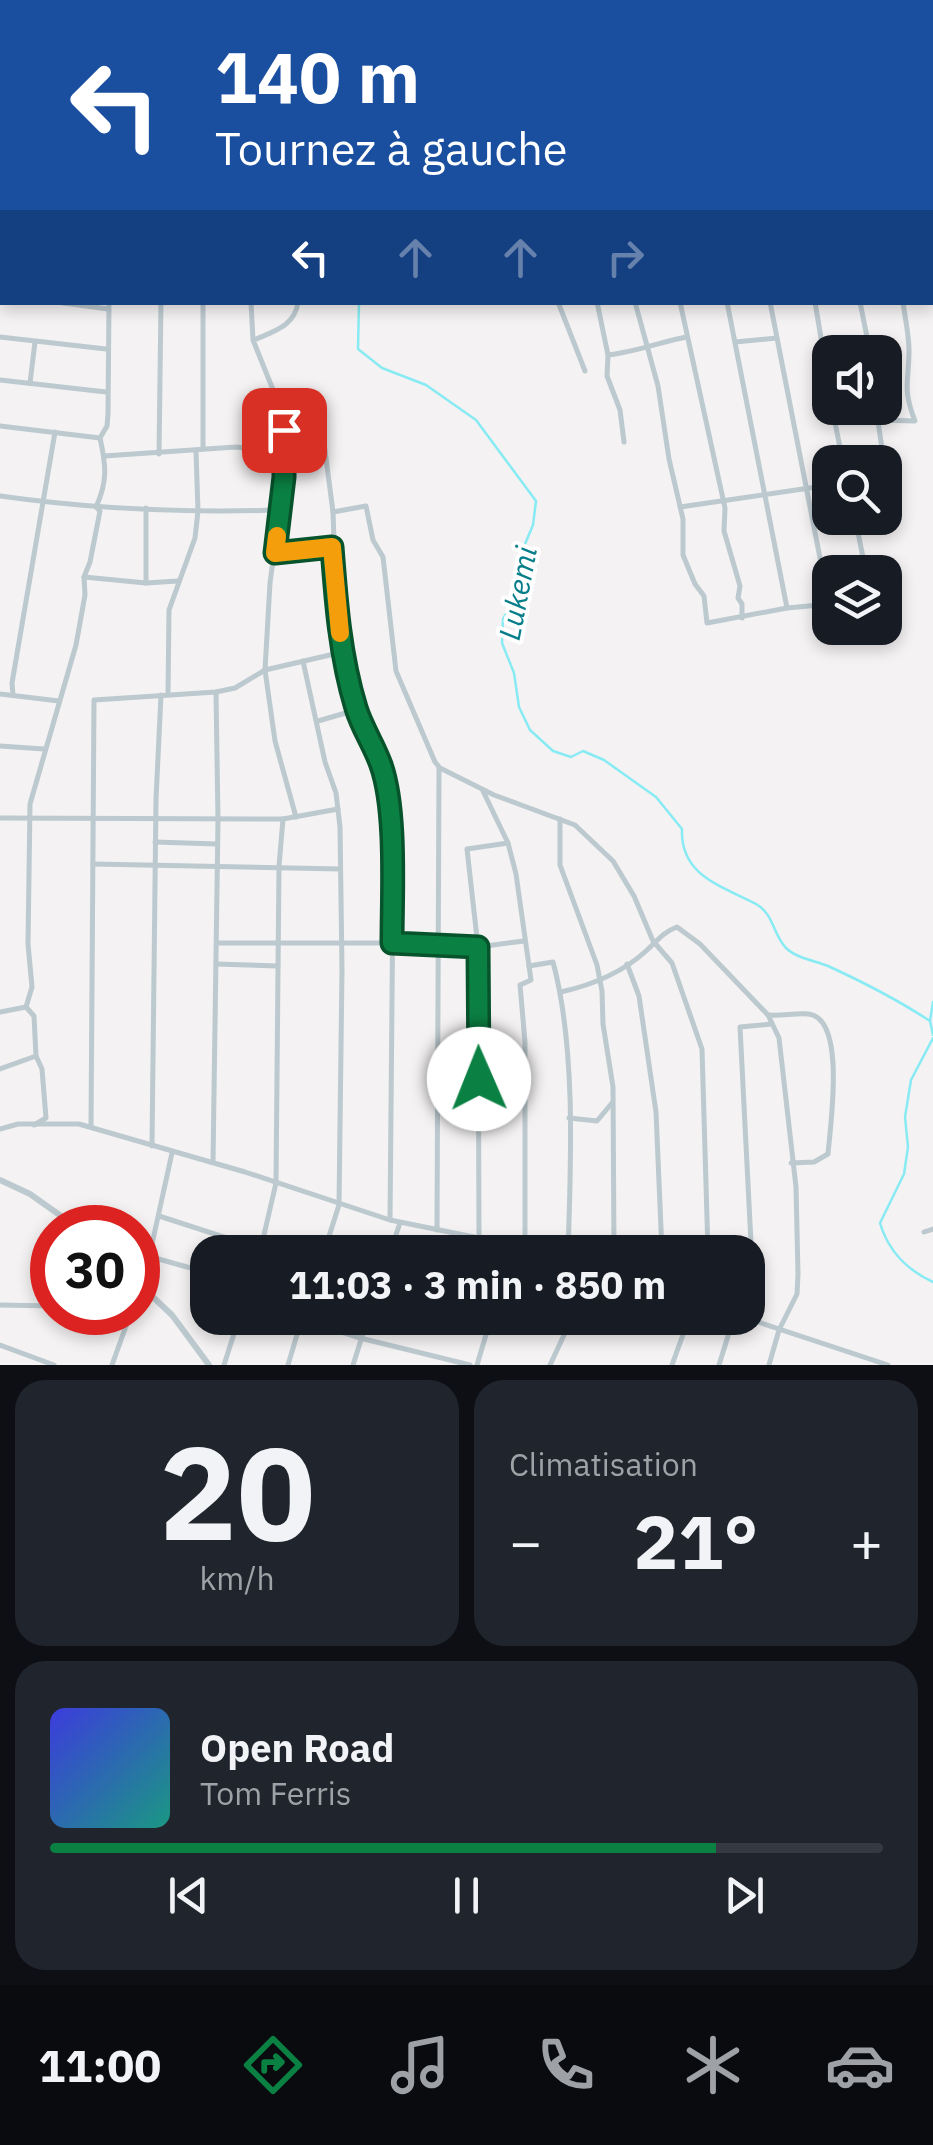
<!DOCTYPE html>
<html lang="fr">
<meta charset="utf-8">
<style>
:root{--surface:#171b24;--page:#20242c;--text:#f1f3f6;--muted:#9ea1a6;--line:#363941;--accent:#0b8043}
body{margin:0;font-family:"IBM Plex Sans",sans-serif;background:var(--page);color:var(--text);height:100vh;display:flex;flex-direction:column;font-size:38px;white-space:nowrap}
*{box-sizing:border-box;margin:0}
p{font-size:32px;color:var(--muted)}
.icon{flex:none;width:55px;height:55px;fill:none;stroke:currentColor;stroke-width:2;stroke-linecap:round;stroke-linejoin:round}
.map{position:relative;height:1365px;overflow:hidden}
.details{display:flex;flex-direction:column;gap:15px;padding:15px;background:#0d0f14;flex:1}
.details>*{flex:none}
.top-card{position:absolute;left:0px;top:0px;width:935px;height:305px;box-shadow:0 5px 15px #0003;background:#1a4fa0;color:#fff;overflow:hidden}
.fabs{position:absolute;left:812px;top:335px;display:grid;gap:20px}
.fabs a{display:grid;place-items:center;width:90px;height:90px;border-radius:20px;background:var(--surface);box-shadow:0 5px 15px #0003;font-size:50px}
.speed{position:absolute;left:30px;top:1205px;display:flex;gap:20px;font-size:50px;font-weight:700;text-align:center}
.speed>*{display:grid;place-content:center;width:130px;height:130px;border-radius:50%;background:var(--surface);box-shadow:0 5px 15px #0003;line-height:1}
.speed .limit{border:15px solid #d22;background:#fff;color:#111}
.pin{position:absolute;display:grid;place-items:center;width:85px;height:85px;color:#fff;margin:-42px;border-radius:20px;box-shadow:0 5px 15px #0006}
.me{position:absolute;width:110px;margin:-55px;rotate:359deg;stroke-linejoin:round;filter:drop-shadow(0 0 8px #0008)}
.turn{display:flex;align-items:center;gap:35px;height:210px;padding:0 50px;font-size:45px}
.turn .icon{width:130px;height:130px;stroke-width:2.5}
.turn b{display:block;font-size:70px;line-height:85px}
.lanes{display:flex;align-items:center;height:95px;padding:0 50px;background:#0003;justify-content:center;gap:50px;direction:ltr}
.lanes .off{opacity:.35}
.big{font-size:75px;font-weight:800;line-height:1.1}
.details .widget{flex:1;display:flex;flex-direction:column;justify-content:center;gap:15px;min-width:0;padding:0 35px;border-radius:30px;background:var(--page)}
.details .dial{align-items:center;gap:0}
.dial b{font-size:130px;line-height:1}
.song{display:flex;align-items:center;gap:30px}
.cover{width:120px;height:120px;border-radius:15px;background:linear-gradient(135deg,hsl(240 70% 55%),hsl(170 70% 35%))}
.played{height:10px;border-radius:5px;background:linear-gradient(90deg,var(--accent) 80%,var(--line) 80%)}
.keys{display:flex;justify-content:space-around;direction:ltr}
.heat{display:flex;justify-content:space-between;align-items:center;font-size:55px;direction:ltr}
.details .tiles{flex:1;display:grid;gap:15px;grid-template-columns:1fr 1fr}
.widget:last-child{grid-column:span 2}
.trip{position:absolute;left:190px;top:1235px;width:575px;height:100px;border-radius:30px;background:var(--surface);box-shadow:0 5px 15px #0003;font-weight:800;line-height:100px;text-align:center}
.dock{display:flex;height:160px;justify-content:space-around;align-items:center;background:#090b0e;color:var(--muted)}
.dock .icon{width:70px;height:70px}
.dock .selected{color:var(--accent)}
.dock b{font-size:45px;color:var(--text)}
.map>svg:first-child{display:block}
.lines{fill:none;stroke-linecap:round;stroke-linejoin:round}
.stream{stroke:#88ebf4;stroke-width:2.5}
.minor{stroke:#bcc9cf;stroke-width:5}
.tertiary{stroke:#bcc9cf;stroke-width:6}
.route-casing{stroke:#07532c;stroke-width:25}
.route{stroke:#0b8043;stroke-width:18}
.slow{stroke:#f59e0b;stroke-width:18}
.labels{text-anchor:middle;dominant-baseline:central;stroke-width:8;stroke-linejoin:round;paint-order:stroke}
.water-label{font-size:30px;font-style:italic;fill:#057e89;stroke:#fff}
</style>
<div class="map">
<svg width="933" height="1365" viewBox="0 0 933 1365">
<rect width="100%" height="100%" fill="#f4f2f2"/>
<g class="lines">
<g class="stream">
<path d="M328 0V2"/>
<path d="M359 302 358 349 382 368 426 385 476 420 536 501 533 525 520 556 523 572 519 592 503 619 502 643 514 673 519 707 530 730 553 751 571 757 583 751 604 760 656 797 682 829C680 876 722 886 756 904 774 914 773 935 786 948 796 958 816 961 828 966 863 982 898 1000 930 1021"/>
<path d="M933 1035 930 1021 933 1002"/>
<path d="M933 1038 911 1080 905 1117 908 1147 904 1174 880 1223C888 1250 907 1270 933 1282"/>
</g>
<g class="minor">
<path d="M53 0 92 2"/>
<path d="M489 0V2"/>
<path d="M529 0 530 2"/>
<path d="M567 0 569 2"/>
<path d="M620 0 621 2"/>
<path d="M663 0 664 2"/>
<path d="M705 0V2"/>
<path d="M113 2 114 0"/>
<path d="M171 2 174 0"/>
<path d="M0 41 2 42"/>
<path d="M0 84H2"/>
<path d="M0 124H2"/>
<path d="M0 147H2"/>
<path d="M0 167 2 168"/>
<path d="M0 209H2"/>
<path d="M0 251 2 252"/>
<path d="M0 295H2"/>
<path d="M56 302 108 309"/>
<path d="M251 302 253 340 280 407 284 430V477L270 583 265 670 275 741 296 817"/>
<path d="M558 302 585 371"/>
<path d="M597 302 608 355 607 376 620 410 624 442"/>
<path d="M635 302 658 386 669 459 683 519V555L695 584 704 596 707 623 787 608 830 604"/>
<path d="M680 302 725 508 724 531 740 586 738 598 742 604V618"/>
<path d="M727 302 787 608"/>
<path d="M770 302 829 604"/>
<path d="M815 302 830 392"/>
<path d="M860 302 870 352"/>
<path d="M0 337 106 349"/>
<path d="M254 340C274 331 295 326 298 302"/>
<path d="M735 342 777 338"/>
<path d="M608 355C635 352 660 342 687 337"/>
<path d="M0 380 106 392"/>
<path d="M30 383 35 342"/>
<path d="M280 407C297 402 305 402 320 412L333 512 336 599 343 652 356 710 381 764 386 791 393 890 390 1220"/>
<path d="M832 408 843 462"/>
<path d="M876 408 884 462H879"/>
<path d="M879 420 915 421C902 388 909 382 909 350 909 335 905 318 903 302"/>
<path d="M0 426 100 438"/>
<path d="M203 449V302"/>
<path d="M159 454 161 302"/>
<path d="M104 456 236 447 253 449 285 444"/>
<path d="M0 496C92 509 186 513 279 510"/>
<path d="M680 507 830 485"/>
<path d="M333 512 366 506 373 540 383 557 396 671 435 762 440 768 494 795 575 825 613 861 634 896 653 941 672 963 702 1049 708 1252"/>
<path d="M855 518 866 572"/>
<path d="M276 553 332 547"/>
<path d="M84 577 146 583 178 581"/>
<path d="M146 583V508"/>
<path d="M303 661 325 762 336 793 340 827 342 969 339 1205 324 1252"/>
<path d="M0 694 59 701"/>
<path d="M168 694 169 610 195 538 198 511 196 451"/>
<path d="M13 695 12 683 55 432"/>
<path d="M318 721 356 710"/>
<path d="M0 746 44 749"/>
<path d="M483 791 508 843 516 874 531 980 520 985 525 1042V1252"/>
<path d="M0 818 283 819 338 809"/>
<path d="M560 819V865L597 965 602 991 603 1024 613 1087 614 1252"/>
<path d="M155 842 217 844"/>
<path d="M93 864 340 869"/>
<path d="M218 943H392L478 947 524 941"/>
<path d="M216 964 278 966"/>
<path d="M627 964 639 996 656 1112 662 1252"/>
<path d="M529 966 553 962C576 1048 571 1162 568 1252"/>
<path d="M561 992C592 985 623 972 646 951 657 941 663 932 677 927L700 944 768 1015 779 1038 796 1187 798 1274 797 1294 779 1330 769 1365"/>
<path d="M0 1012 26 1007"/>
<path d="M768 1015C781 1016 796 1013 808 1014 847 1017 830 1127 828 1154L814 1162 791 1163"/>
<path d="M0 1069 36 1056"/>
<path d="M569 1118 597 1121 612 1103"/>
<path d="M34 1125 46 1118 42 1069 36 1056 34 1016 26 1007 32 987 28 944 30 804 76 645 85 595 84 577 90 562 100 511 96 507C108 481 106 465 100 438L107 426 108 414 109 302"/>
<path d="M91 1127 94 700 216 692 235 688 265 670 343 652"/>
<path d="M0 1129 18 1124H79L245 1172 390 1220 479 1238 524 1252"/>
<path d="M152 1146 156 799 161 695"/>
<path d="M213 1162 218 820 216 692"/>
<path d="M159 1216 261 1249"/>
<path d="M437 1230 439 769"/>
<path d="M924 1232 933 1229"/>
<path d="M479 1238 478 947 467 849 508 843"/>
<path d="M260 1252 276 1183 279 866 283 819"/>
<path d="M390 1252 400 1223"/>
<path d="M148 1256 208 1273"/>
<path d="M138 1279 152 1244 172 1153"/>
<path d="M138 1296 141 1286"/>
<path d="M0 1305 52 1306"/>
<path d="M79 1312 126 1326"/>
<path d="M299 1318 360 1338 470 1365"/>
<path d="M725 1318 755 1321 888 1365"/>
<path d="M755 1321 740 1027 772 1024"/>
<path d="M0 1345 54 1365"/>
<path d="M112 1365 131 1312"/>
<path d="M224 1365 239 1318"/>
<path d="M288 1365 302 1318"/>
<path d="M353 1365 368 1318"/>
<path d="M477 1365 491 1318"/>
<path d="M550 1365 572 1318"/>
<path d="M672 1365 689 1318"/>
<path d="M719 1365 733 1320"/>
</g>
<g class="tertiary">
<path d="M0 1180 30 1194 78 1228"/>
<path d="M138 1283 172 1315 209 1365"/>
</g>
</g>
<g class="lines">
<g class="route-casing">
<path id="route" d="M284 430V477L275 553 332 547C336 601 340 656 356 708 362 728 374 745 381 765 397 810 392 894 392 943L478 947 479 1079"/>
</g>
<use href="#route" class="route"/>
<path class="slow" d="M277 536 275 553 332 547 340 633"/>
</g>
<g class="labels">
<g class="water-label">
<text transform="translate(517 593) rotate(-79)">Lukemi</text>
</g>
</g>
</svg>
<div class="fabs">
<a><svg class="icon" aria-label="sound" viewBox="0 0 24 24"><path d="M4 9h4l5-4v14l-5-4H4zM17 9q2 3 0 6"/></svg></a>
<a><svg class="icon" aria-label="search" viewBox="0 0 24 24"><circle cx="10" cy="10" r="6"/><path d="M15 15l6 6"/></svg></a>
<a><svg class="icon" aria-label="layers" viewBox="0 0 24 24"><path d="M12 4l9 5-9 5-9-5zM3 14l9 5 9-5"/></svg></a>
</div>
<div class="speed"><div class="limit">30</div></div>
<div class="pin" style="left:284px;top:430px;background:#d93025"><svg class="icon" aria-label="arrive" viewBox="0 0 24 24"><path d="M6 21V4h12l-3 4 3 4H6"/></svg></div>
<svg class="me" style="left:479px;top:1079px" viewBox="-20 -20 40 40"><circle r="19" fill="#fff"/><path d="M0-13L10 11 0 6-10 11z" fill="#0b8043"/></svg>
<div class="trip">11:03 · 3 min · 850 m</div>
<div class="top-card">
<div class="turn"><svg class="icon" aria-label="left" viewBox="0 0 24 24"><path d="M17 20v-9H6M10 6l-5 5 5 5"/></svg><div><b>140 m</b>Tournez à gauche</div></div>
<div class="lanes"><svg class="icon" aria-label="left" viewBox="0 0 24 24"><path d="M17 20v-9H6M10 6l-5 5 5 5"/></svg><svg class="icon off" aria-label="ahead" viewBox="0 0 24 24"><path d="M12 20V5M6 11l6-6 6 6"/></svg><svg class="icon off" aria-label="ahead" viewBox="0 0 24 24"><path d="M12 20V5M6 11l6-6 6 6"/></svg><svg class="icon off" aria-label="right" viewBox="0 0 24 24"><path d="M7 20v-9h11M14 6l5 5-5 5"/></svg></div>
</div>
</div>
<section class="details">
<div class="tiles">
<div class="widget dial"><b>20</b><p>km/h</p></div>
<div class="widget"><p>Climatisation</p>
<div class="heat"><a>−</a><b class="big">21°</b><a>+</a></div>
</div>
<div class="widget">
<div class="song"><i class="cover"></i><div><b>Open Road</b><p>Tom Ferris</p></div></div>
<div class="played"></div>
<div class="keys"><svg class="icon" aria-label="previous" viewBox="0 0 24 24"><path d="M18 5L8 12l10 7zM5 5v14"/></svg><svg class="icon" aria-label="pause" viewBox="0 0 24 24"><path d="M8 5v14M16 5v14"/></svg><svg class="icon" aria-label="next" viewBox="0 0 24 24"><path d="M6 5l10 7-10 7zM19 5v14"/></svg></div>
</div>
</div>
</section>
<nav class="dock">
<b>11:00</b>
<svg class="icon selected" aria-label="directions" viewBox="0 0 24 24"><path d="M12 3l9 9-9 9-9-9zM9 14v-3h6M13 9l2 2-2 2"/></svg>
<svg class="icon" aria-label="music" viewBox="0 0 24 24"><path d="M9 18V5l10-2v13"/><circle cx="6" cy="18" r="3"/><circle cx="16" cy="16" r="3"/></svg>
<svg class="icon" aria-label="phone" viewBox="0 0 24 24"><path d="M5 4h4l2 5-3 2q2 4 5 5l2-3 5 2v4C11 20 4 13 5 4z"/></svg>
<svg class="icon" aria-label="climate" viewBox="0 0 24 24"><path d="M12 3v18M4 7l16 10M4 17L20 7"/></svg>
<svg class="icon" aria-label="car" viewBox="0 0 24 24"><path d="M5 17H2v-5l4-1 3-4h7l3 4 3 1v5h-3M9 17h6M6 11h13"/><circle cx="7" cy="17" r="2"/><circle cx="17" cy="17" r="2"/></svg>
</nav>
